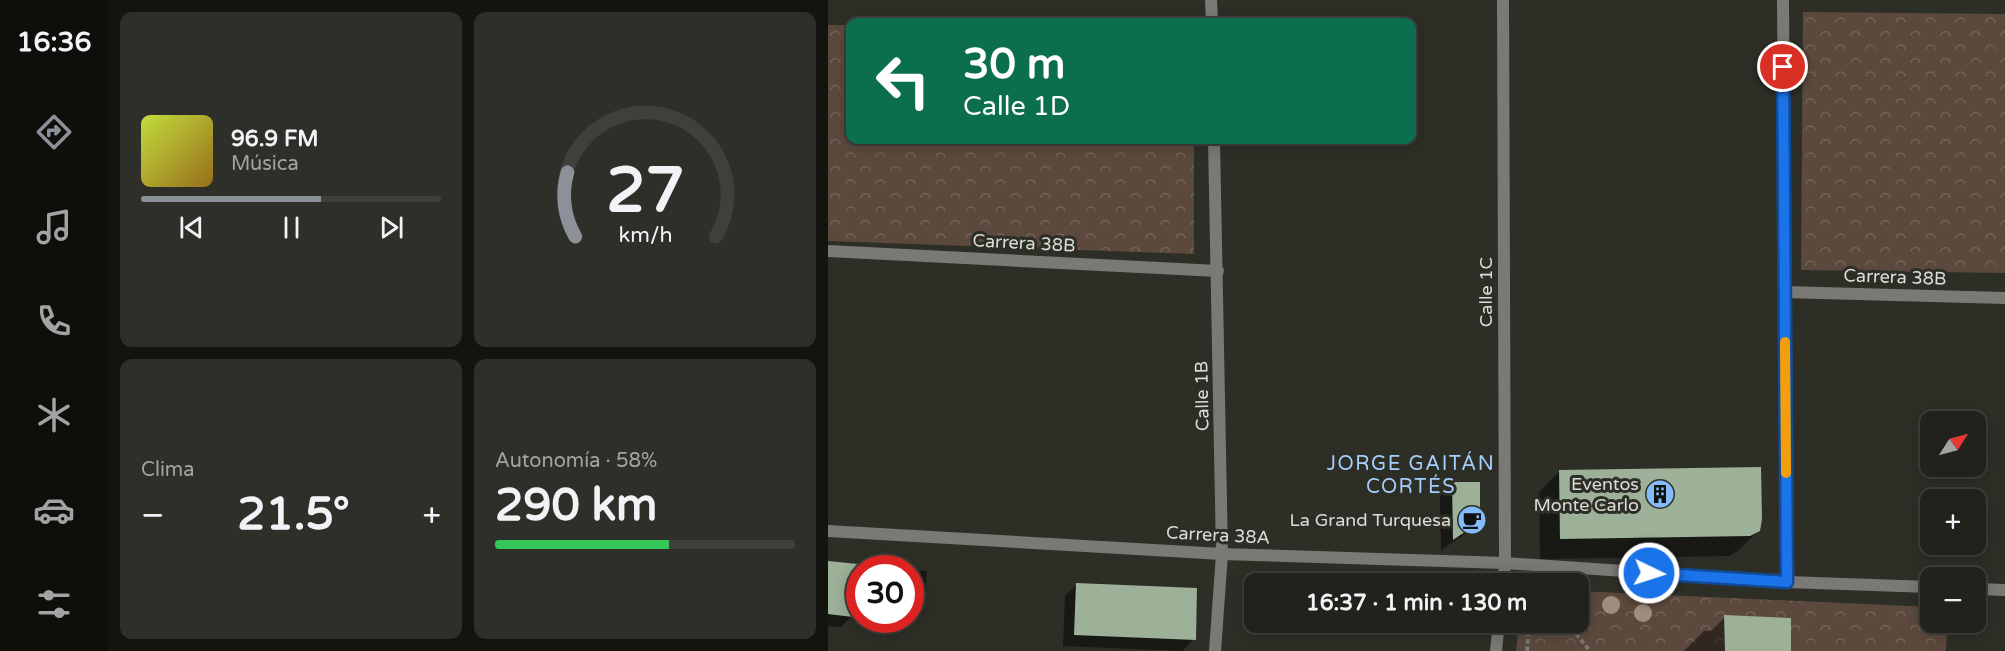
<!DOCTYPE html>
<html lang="es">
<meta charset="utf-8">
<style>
:root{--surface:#22221c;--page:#2e2f29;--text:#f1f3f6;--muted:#a2a4a3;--line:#3f3f3b;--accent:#8c9099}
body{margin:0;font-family:"Varela Round",sans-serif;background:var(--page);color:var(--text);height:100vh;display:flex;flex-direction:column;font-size:22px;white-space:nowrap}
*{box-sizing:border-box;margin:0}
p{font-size:20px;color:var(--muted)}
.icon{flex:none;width:33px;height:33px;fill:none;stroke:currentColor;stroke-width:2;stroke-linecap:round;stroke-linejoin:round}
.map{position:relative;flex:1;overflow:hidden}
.side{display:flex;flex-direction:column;gap:12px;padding:12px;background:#13130f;width:720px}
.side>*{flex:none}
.hud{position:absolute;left:18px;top:18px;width:570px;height:126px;border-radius:12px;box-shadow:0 3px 15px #0003,0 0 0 2px var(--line);background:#0b6e4f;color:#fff;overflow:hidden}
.needle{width:39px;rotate:54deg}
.controls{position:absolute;left:1092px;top:411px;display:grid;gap:12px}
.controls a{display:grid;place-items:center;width:66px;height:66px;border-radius:12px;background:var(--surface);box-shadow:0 3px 15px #0003,0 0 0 2px var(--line);font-size:30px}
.speed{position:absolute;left:18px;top:555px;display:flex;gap:12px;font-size:30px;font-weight:700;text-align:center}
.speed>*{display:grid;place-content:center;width:78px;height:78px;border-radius:50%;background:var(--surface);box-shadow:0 3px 15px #0003,0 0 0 2px var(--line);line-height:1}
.speed .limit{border:9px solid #d22;background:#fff;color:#111}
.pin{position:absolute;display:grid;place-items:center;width:51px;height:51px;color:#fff;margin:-26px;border:3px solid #fff;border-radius:50%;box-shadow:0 2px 6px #0007}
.me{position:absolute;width:66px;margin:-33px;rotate:94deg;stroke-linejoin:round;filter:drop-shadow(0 0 4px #0008)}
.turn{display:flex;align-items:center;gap:21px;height:126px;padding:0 18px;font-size:27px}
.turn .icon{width:78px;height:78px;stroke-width:2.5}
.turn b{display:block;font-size:42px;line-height:51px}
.big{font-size:45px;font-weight:700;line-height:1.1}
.side .tile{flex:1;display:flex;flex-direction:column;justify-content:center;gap:9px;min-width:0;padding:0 21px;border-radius:12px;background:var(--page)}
.side .dial{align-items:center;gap:0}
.dial svg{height:156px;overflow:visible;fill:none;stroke:var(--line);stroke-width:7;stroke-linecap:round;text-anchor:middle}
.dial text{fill:var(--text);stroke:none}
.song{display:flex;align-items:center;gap:18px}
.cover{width:72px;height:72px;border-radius:9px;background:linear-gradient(135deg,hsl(70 70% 55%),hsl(40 70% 35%))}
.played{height:6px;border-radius:3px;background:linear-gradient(90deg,var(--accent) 60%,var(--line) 60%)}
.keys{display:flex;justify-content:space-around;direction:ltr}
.heat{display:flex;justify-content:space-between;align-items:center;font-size:33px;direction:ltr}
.charge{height:9px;border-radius:4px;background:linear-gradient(90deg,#34c759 58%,var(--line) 0)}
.side .tiles{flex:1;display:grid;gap:12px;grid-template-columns:repeat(2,1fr)}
.trip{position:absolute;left:416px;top:573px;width:345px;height:60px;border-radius:12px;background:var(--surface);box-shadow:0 3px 15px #0003,0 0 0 2px var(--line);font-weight:700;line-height:60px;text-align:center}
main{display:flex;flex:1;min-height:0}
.menu{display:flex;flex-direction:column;width:108px;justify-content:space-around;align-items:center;background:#0e0e0b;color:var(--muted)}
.menu .icon{width:42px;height:42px}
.menu .selected{color:var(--accent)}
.menu b{font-size:27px;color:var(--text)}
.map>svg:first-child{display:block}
.forest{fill:url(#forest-crowns)}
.shadow{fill:#0007}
.building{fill:#9cb198}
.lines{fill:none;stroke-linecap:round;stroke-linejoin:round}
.path{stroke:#787972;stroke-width:4;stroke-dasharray:4.5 3;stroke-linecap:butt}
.street{stroke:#7b7975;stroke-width:12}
.tree{fill:#9e8e80}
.route-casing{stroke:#114b97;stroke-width:15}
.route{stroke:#1a73e8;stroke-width:10}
.slow{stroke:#f59e0b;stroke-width:10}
.labels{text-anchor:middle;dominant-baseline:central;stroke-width:6;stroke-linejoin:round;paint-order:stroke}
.street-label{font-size:18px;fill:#dcddd8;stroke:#2d2e26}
.poi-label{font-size:18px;fill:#dcddd8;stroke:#2d2e26;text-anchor:end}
.neighbourhood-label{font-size:20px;letter-spacing:1.5px;fill:#a4cefd;stroke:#2d2e26}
</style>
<main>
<nav class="menu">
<b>16:36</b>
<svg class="icon selected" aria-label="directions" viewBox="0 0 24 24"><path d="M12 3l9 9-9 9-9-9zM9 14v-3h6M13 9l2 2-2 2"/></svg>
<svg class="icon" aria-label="music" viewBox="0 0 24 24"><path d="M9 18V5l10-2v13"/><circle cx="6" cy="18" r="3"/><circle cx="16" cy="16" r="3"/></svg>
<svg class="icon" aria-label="phone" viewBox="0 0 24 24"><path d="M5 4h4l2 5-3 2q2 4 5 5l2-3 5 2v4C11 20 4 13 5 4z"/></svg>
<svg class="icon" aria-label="climate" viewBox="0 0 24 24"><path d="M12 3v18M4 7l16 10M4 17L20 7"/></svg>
<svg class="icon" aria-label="car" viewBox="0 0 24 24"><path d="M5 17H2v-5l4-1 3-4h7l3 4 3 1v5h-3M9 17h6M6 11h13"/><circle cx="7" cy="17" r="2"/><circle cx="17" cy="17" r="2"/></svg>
<svg class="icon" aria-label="filters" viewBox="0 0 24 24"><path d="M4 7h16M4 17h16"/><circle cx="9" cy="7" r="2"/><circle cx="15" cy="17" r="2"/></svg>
</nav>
<section class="side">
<div class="tiles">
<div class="tile">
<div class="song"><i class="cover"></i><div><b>96.9 FM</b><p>Música</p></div></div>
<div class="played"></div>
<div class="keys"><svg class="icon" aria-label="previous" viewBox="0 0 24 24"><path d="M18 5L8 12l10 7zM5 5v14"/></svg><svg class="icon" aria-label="pause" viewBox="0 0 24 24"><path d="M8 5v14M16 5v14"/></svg><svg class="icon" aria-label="next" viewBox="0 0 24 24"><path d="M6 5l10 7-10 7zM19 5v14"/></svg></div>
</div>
<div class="tile dial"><svg viewBox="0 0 100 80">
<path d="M14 69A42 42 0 1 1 86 69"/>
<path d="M14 69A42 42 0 0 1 10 36" stroke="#8c9099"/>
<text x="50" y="56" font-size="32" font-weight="700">27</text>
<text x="50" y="72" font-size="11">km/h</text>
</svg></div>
<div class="tile"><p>Clima</p>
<div class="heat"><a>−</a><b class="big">21.5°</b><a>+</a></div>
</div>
<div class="tile"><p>Autonomía · 58%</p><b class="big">290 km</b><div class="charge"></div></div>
</div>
</section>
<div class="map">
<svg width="1177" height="651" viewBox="0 0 1177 651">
<defs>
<pattern id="forest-crowns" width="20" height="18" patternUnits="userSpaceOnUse" patternTransform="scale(1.5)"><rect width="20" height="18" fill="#5c493d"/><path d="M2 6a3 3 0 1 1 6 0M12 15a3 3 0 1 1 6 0" fill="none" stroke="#736358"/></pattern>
</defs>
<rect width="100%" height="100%" fill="#2d2e26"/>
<g class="forest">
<path d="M975 12 1177 14V273L973 270Z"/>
<path d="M0 25H22V140H366V254L0 241Z"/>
<path d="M750 591 1102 607V622L1119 623 1118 651H688L691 623 750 622Z"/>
</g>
<g class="shadow">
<path d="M732 471 930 531 910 551 901 556 712 559 711 492Z"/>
<path d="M624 484 646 524 633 537 613 550 612 496Z"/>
<path d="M0 562 71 568H32V610H24V616L13 627 0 626Z"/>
<path d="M82 570 99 571 96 604 85 615H82Z"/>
<path d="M249 584 366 639 354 651 235 646 237 596Z"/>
<path d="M897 617 961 651H856L876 631H883Z"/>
</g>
<g class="building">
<path d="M933 467 934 519 932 531 922 536 732 539 731 470Z"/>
<path d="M624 482H652V516L647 525 625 540Z"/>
<path d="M0 561 30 564 25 617 0 614Z"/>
<path d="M248 583 369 588 368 640 246 635Z"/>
<path d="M896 615 963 618V651H897Z"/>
</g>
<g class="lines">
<g class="path">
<path d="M739 622 762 651"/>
<path d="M699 651 701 622"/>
</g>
<g class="street">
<path d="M383 0 384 22"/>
<path d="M675 0 677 563 675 584"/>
<path d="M955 0 959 582"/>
<path d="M386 140 394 554 387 651"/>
<path d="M0 251 390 271"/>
<path d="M957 292 1177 298"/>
<path d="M0 531 394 554 677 563 959 582 1102 587"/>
<path d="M1148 589 1177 590"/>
<path d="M668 651 671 622"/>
</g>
</g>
<g class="tree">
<circle cx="783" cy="605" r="9"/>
<circle cx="815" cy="613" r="9"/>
</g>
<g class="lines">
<g class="route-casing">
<path id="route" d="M821 573 959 582 955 67"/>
</g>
<use href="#route" class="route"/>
<path class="slow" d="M957 342 958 473"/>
</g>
<defs>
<g id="building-disc" transform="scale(1.5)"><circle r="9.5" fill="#84bcfb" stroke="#2d2e26"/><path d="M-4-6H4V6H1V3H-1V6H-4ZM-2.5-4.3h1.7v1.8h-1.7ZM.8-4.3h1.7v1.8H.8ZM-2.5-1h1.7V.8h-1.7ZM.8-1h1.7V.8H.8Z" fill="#111"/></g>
<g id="cafe-disc" transform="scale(1.5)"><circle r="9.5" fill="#84bcfb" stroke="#2d2e26"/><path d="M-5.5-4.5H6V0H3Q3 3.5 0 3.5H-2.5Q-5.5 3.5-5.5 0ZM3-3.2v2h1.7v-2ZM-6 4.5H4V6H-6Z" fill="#111"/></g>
</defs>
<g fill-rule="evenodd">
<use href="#building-disc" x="832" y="494"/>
<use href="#cafe-disc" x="644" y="520"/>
</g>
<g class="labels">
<g class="street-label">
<text transform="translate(196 243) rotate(3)">Carrera 38B</text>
<text transform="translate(1067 277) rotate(2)">Carrera 38B</text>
<text transform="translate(658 292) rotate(-90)">Calle 1C</text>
<text transform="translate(374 396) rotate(-91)">Calle 1B</text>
<text transform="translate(390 535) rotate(3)">Carrera 38A</text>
</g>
<g class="poi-label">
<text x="811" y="484">Eventos<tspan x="811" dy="21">Monte Carlo</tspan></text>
<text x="623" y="520">La Grand Turquesa</text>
</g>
<g class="neighbourhood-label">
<text x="583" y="464">JORGE GAITÁN<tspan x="583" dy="23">CORTÉS</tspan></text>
</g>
</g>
</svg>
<div class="controls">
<a><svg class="needle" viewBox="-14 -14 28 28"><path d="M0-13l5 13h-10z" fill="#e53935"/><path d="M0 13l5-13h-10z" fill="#a2a4a3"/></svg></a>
<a>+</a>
<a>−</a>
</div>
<div class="speed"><div class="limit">30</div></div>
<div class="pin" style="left:955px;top:67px;background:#d93025"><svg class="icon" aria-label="arrive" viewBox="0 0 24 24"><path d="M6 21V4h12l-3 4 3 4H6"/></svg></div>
<svg class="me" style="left:821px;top:573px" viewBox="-20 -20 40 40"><circle r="17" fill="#1a73e8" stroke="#fff" stroke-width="3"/><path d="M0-11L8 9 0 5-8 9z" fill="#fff"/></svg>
<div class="trip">16:37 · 1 min · 130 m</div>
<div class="hud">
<div class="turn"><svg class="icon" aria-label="left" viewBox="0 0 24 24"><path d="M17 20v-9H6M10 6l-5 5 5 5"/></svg><div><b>30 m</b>Calle 1D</div></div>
</div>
</div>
</main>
